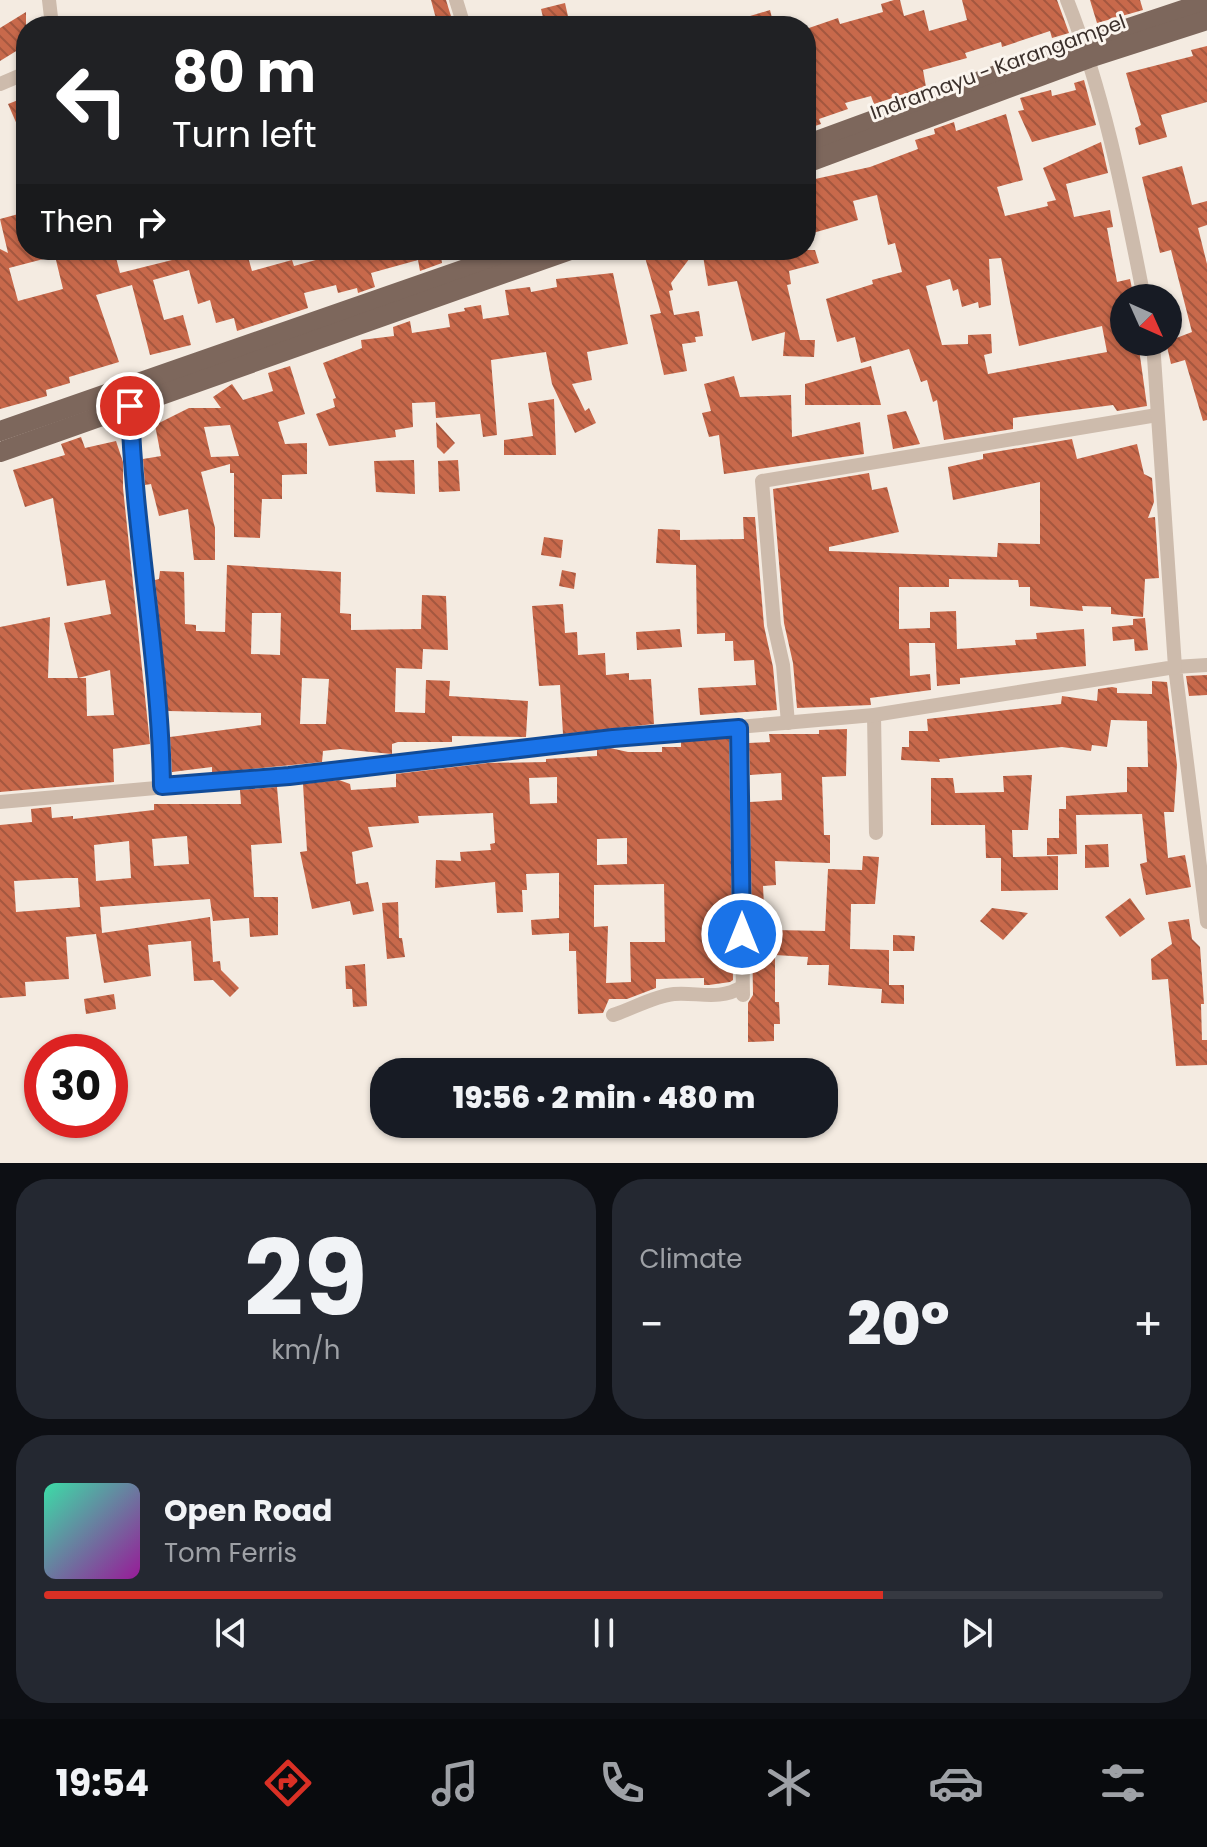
<!DOCTYPE html>
<meta charset="utf-8">
<style>
:root{--surface:#171b24;--page:#242831;--text:#f1f3f6;--muted:#9ea1a6;--line:#363941;--accent:#d93025}
body{margin:0;font-family:Poppins,sans-serif;background:var(--page);color:var(--text);height:100vh;display:flex;flex-direction:column;font-size:30px;white-space:nowrap}
*{box-sizing:border-box;margin:0}
p{font-size:26px;color:var(--muted)}
.icon{flex:none;width:44px;height:44px;fill:none;stroke:currentColor;stroke-width:2;stroke-linecap:round;stroke-linejoin:round}
.map{position:relative;height:1163px;overflow:hidden}
.panel{display:flex;flex-direction:column;gap:16px;padding:16px;background:#0d0f14;flex:1}
.panel>*{flex:none}
.top-card{position:absolute;left:16px;top:16px;width:800px;height:244px;border-radius:32px;box-shadow:0 2px 6px #0004;background:#202124;color:#fff;overflow:hidden}
.needle{width:52px;rotate:135deg}
.buttons{position:absolute;left:1110px;top:284px;display:grid;gap:16px}
.buttons a{display:grid;place-items:center;width:72px;height:72px;border-radius:50%;background:var(--surface);box-shadow:0 2px 6px #0004;font-size:40px}
.speed{position:absolute;left:24px;top:1034px;display:flex;gap:16px;font-size:40px;font-weight:700;text-align:center}
.speed>*{display:grid;place-content:center;width:104px;height:104px;border-radius:50%;background:var(--surface);box-shadow:0 2px 6px #0004;line-height:1}
.speed .limit{border:12px solid #d22;background:#fff;color:#111}
.pin{position:absolute;display:grid;place-items:center;width:68px;height:68px;color:#fff;margin:-34px;border:4px solid #fff;border-radius:50%;box-shadow:0 2px 8px #0007}
.me{position:absolute;width:88px;margin:-44px;rotate:0deg;stroke-linejoin:round;filter:drop-shadow(0 0 6px #0008)}
.turn{display:flex;align-items:center;gap:28px;height:168px;padding:0 24px;font-size:36px}
.turn .icon{width:104px;height:104px;stroke-width:2.5}
.turn b{display:block;font-size:56px;line-height:68px}
.then{display:flex;align-items:center;height:76px;padding:0 24px;background:#0003;gap:16px;font-size:30px}
.big{font-size:60px;font-weight:800;line-height:1.1}
.panel .card{flex:1;display:flex;flex-direction:column;justify-content:center;gap:12px;min-width:0;padding:0 28px;border-radius:32px;background:var(--page)}
.panel .dial{align-items:center;gap:0}
.dial b{font-size:104px;line-height:1}
.song{display:flex;align-items:center;gap:24px}
.cover{width:96px;height:96px;border-radius:12px;background:linear-gradient(135deg,hsl(160 70% 55%),hsl(300 70% 35%))}
.played{height:8px;border-radius:4px;background:linear-gradient(90deg,var(--accent) 75%,var(--line) 75%)}
.keys{display:flex;justify-content:space-around;direction:ltr}
.heat{display:flex;justify-content:space-between;align-items:center;font-size:44px;direction:ltr}
.panel .tiles{flex:1;display:grid;gap:16px;grid-template-columns:1fr 1fr}
.card:last-child{grid-column:span 2}
.trip{position:absolute;left:370px;top:1058px;width:468px;height:80px;border-radius:32px;background:var(--surface);box-shadow:0 2px 6px #0004;font-weight:800;line-height:80px;text-align:center}
.menu{display:flex;height:128px;justify-content:space-around;align-items:center;background:#090b0e;color:var(--muted)}
.menu .icon{width:56px;height:56px}
.menu .active{color:var(--accent)}
.menu b{font-size:36px;color:var(--text)}
.map>svg:first-child{display:block}
.building{fill:url(#building-back-hatch);fill-rule:evenodd}
.lines{fill:none;stroke-linecap:round;stroke-linejoin:round}
.street{stroke:#cdbbac;stroke-width:14}
.primary{stroke:#7d675c;stroke-width:20}
.route-casing{stroke:#114b97;stroke-width:20}
.route{stroke:#1a73e8;stroke-width:14}
.labels{text-anchor:middle;dominant-baseline:central;stroke-width:6;stroke-linejoin:round;paint-order:stroke}
.street-label{font-size:20px;fill:#3b302b;stroke:#fbf5ee}
</style>
<div class="map">
<svg width="1207" height="1163" viewBox="0 0 1207 1163">
<defs>
<pattern id="building-back-hatch" width="6" height="6" patternUnits="userSpaceOnUse" patternTransform="scale(2)"><rect width="6" height="6" fill="#c8694b"/><path d="M-1 5l2 2M0 0l6 6M5-1l2 2" fill="none" stroke="#a4573f"/></pattern>
</defs>
<rect width="100%" height="100%" fill="#f4ebe1"/>
<g class="building">
<path d="M431 0H446L454 26H438Z"/>
<path d="M894 0H900L904 16 924 10 929 31 967 20 962 0H1057L1069 33 1052 38 1050 31 1002 47 1001 42 965 53 967 58 923 70 926 87 874 104 871 96 845 103 848 109 819 119 821 124 806 129V29L838 18 840 24 883 12 881 4Z"/>
<path d="M1090 0H1140L1143 10 1097 23Z"/>
<path d="M565 3 569 21 545 26 541 9Z"/>
<path d="M770 10 774 26H728L727 23Z"/>
<path d="M26 12V45L0 61V28Z"/>
<path d="M1207 46V102L1161 115 1167 137 1139 145 1135 128 1141 125 1126 73 1193 56 1191 50Z"/>
<path d="M1084 80 1096 125 1032 142 1018 111 1024 110 1020 98 1051 90 1052 96 1076 90 1074 83Z"/>
<path d="M26 97V145L8 104Z"/>
<path d="M1006 114 1023 180 997 187 1005 216 1048 206 1047 202 1056 200 1043 168 1101 142 1108 173 1066 184 1074 217 1110 210 1113 227 1107 228 1117 282 1130 279 1134 298H1124V342H1138L1147 406 1117 411 1113 405 1013 418V429L944 440 937 400 933 402 927 380 921 382 909 349 861 363 855 337 837 342 826 299 873 284 872 280 902 272 895 243 888 245 877 195 853 201 858 220 806 235V181L870 167 918 149 915 140 935 134 934 129 954 122 956 131ZM1001 258 1019 346 1102 326 1107 352 988 374 984 355 992 353 991 334 968 335V344L942 345 926 286 950 279 953 291 958 289 962 307 978 302 979 308 991 305 989 259Z"/>
<path d="M1182 166 1192 205 1207 201V225L1198 228 1207 264V420L1203 421 1185 360 1171 364 1166 342 1192 332 1171 250 1160 253 1142 177Z"/>
<path d="M22 213 26 250H114L120 273 172 260 170 252 178 250H246L252 271 292 260 294 266 323 258 321 250H440L442 263 420 271 418 260 371 273 375 287 358 293 357 288 338 293 336 285 304 293 308 308 237 331 234 318 216 323 210 300 198 304 189 270 153 280 164 320 183 315 191 345 150 355 132 285 96 295 119 362 69 377 70 383 46 390 47 396 0 409V249L8 253 0 219ZM55 256 63 289 18 301 9 268Z"/>
<path d="M657 250H696L671 283 673 290 669 291 674 315 699 311 703 336 695 337 696 342 682 344 687 371 664 375 650 315 661 313 644 254Z"/>
<path d="M702 250H717L719 258 747 250H815L819 263 789 271 791 284 787 285 800 340H815L814 357 783 356 785 332 752 341 737 281 708 286Z"/>
<path d="M613 273 628 344 587 352 592 380 572 384 585 411 589 408 596 423 575 433 552 384 546 352 491 360 497 435 483 437 480 414 436 418 435 402 412 403 413 427 395 430 396 437 329 446 316 414 335 407 333 399 336 398 323 363 362 348 361 340 394 336 393 327 410 321 412 333 450 327 448 314 465 311 464 308 481 305 483 319 509 315 505 290 530 287 531 292 557 287 556 279Z"/>
<path d="M290 366 305 414 278 422 285 444 307 443V474L282 475V499H262L260 538 234 537V473H230V464L201 472 215 528V560H194L188 509 159 516 151 484 145 485 143 459 161 456 155 425 189 408H221L213 397 232 384 243 400 273 391 268 373ZM230 425 239 456 211 457 204 427Z"/>
<path d="M871 366 881 405H805V384Z"/>
<path d="M734 376 740 397 791 395 792 437 860 422 864 454 724 474 719 435 709 437 702 413 711 411 704 384Z"/>
<path d="M554 399 556 455H504V440L533 436 528 403Z"/>
<path d="M906 411 920 444 893 449 887 415Z"/>
<path d="M436 422 455 443 444 454 437 447Z"/>
<path d="M81 437 85 448 116 441 123 462V488L150 744 113 749 114 782 0 792V627L50 617 48 678H78L64 623 111 614 105 580 67 586 53 498 25 507 13 470 65 455 61 444ZM110 670 114 715 87 716 86 678H78Z"/>
<path d="M1072 439 1077 459 1137 444 1144 474 1152 478 1154 502 1148 518 1155 517 1159 578 1145 579 1143 617 1111 614V607L1082 606 1083 611 1030 606V587H1019L1018 580 949 579V587H899V629L930 628V612L956 611 957 649 1016 645 1015 640 1037 639 1036 633 1084 629 1086 666 960 678V684L937 686 935 643H909L910 676 930 674 931 690 870 698 871 705 797 708 793 663 784 623 773 489 869 473 872 490 887 487 899 532 829 547V551L997 557 998 543 1040 544V482L953 500 948 467 983 459V454Z"/>
<path d="M414 460 415 494 376 492 374 461Z"/>
<path d="M458 460 460 491 439 492 438 461Z"/>
<path d="M743 517H755L764 626 773 667 777 710 700 715 698 688 756 685 754 660 734 661 733 641H725V633L697 634 696 565 656 563 658 529 680 530V540L744 539Z"/>
<path d="M544 537 563 540 561 558 541 555Z"/>
<path d="M227 565 341 572 340 613 351 614V630L421 629 422 595 446 596 448 650 423 649 422 669 396 668 395 712 425 713 426 680 450 681 449 696 528 701 526 737 452 736V742H398L392 744V754L340 749 323 751 322 762 212 773V767L172 772 170 737 261 725V713L168 711 155 580 159 579 160 571 184 572 185 624 196 625V631L225 632ZM252 613H281L280 655 251 654ZM302 678 329 679 326 724H300Z"/>
<path d="M562 570 576 573 574 589 559 586Z"/>
<path d="M563 604 565 633 577 632 578 655 605 653 606 675 629 673V680L651 679 654 724 563 734 560 685 539 686 532 606Z"/>
<path d="M1145 618 1148 650 1135 651 1134 639 1113 641 1112 627 1133 625V619Z"/>
<path d="M680 629 682 647 637 650 636 632Z"/>
<path d="M1207 675V695L1189 696 1186 676Z"/>
<path d="M1152 681 1167 682 1177 765 1174 812H1164L1168 858 1185 855 1191 887 1146 895 1140 864 1147 862 1142 814 1076 815 1077 854 1047 855V838H1059V809H1066V796L1127 792V767H1148L1147 721 1111 720 1107 747 1092 745 1091 751 1062 747 939 759 940 762 901 760 902 747H909V731H928L927 719 1061 704 1062 696 1097 701 1098 689 1112 687 1117 688V693L1152 694Z"/>
<path d="M847 729 846 776 822 777 824 835H830V863L775 861 776 885 763 886 765 926H774V930L825 931 828 869 862 870 863 856 879 857 875 904H851L850 949 889 950V985H904V1004L881 1003 882 989 828 985 829 965H807L808 957 775 955V1002H779L780 1024H774V1041L748 1042V1003L753 995 750 802 782 800 781 773 750 775 749 743 770 742 769 734H819V730Z"/>
<path d="M729 738 733 980 730 982 709 985H704V978L656 979V988L627 999H609L603 1013 578 1014 576 951H569V933L532 935 531 920 559 918V873L526 874 527 890H522L523 912 497 913 495 882 435 888 436 860 461 861 460 852 491 850 490 844 495 843 493 813 418 816 419 823 368 827 373 847 352 852 356 884 368 882 374 911 353 915 350 901 312 909 300 852 307 851 303 784 339 780 350 784 351 790 396 787V774L488 763 546 762V759L597 756V750L610 748 628 752H662V747H681V742ZM557 777V803L530 804 529 778ZM627 838V864L597 865V839ZM664 884 665 942H630L631 982 606 983 608 926 594 927V885Z"/>
<path d="M1032 775 1028 830H1012L1013 857 1058 856V890L1001 891V858H986L985 825H931V778H953L955 793 1004 792 1003 776Z"/>
<path d="M277 787 282 843 251 845 254 897H278V935L250 937 249 918 213 921 210 899 100 907 102 933 210 917 213 962 220 961 221 970 239 988 230 997 213 980 194 981 191 941 148 945 151 976 104 983 96 934 66 937 69 979 25 982 26 996 0 998V825L32 822 31 809 51 807 52 818 73 816V819L154 810V804H241L240 790ZM187 836 189 864 154 866 152 839ZM129 841 131 878 96 881 94 845ZM66 878H78L80 907 16 912 14 881Z"/>
<path d="M1108 844 1109 867 1085 868V845Z"/>
<path d="M1130 898 1145 919 1120 937 1105 917Z"/>
<path d="M398 902 399 938H402L405 957 387 959 382 903Z"/>
<path d="M992 908 1028 913 1003 940 980 921Z"/>
<path d="M1189 919 1192 939 1200 947 1204 1004H1201L1202 1040H1207V1065L1176 1066 1168 979 1152 980 1151 959 1172 944 1168 922Z"/>
<path d="M893 935 915 936 914 951H893Z"/>
<path d="M365 964 367 1006 353 1007 352 989H346L345 966Z"/>
<path d="M114 994 116 1009 86 1014 84 999Z"/>
</g>
<g class="lines">
<g class="street">
<path d="M49 0 52 26"/>
<path d="M456 0 464 26"/>
<path d="M1067 0C1105 96 1124 197 1144 298"/>
<path d="M0 84 26 73"/>
<path d="M130 406C134 534 160 658 162 786"/>
<path d="M1207 665 1175 667 1207 922"/>
<path d="M874 715 876 833"/>
<path d="M788 723 783 665 774 625 762 481 1157 415"/>
<path d="M739 728 743 995"/>
<path d="M0 802 289 776 613 738 874 715 1175 667 1153 342"/>
<path d="M613 1015C632 1009 654 996 674 994 698 992 719 1001 742 987"/>
</g>
<g class="primary">
<path d="M806 145 1084 43 1207 2"/>
<path d="M806 163 1089 58 1207 20"/>
<path d="M0 431 520 250"/>
<path d="M0 452 570 250"/>
</g>
</g>
<g class="lines">
<g class="route-casing">
<path id="route" d="M130 406C134 534 160 658 162 786L289 776 613 738 739 728 742 934"/>
</g>
<use href="#route" class="route"/>
</g>
<g class="labels">
<g class="street-label">
<text transform="translate(998 67) rotate(-20)">Indramayu - Karangampel</text>
</g>
</g>
</svg>
<div class="buttons">
<a><svg class="needle" viewBox="-14 -14 28 28"><path d="M0-13l5 13h-10z" fill="#e53935"/><path d="M0 13l5-13h-10z" fill="#9ea1a6"/></svg></a>
</div>
<div class="speed"><div class="limit">30</div></div>
<div class="pin" style="left:130px;top:406px;background:#d93025"><svg class="icon" aria-label="arrive" viewBox="0 0 24 24"><path d="M6 21V4h12l-3 4 3 4H6"/></svg></div>
<svg class="me" style="left:742px;top:934px" viewBox="-20 -20 40 40"><circle r="17" fill="#1a73e8" stroke="#fff" stroke-width="3"/><path d="M0-11L8 9 0 5-8 9z" fill="#fff"/></svg>
<div class="trip">19:56 · 2 min · 480 m</div>
<div class="top-card">
<div class="turn"><svg class="icon" aria-label="left" viewBox="0 0 24 24"><path d="M17 20v-9H6M10 6l-5 5 5 5"/></svg><div><b>80 m</b>Turn left</div></div>
<div class="then">Then<svg class="icon" aria-label="right" viewBox="0 0 24 24"><path d="M7 20v-9h11M14 6l5 5-5 5"/></svg></div>
</div>
</div>
<section class="panel">
<div class="tiles">
<div class="card dial"><b>29</b><p>km/h</p></div>
<div class="card"><p>Climate</p>
<div class="heat"><a>−</a><b class="big">20°</b><a>+</a></div>
</div>
<div class="card">
<div class="song"><i class="cover"></i><div><b>Open Road</b><p>Tom Ferris</p></div></div>
<div class="played"></div>
<div class="keys"><svg class="icon" aria-label="previous" viewBox="0 0 24 24"><path d="M18 5L8 12l10 7zM5 5v14"/></svg><svg class="icon" aria-label="pause" viewBox="0 0 24 24"><path d="M8 5v14M16 5v14"/></svg><svg class="icon" aria-label="next" viewBox="0 0 24 24"><path d="M6 5l10 7-10 7zM19 5v14"/></svg></div>
</div>
</div>
</section>
<nav class="menu">
<b>19:54</b>
<svg class="icon active" aria-label="directions" viewBox="0 0 24 24"><path d="M12 3l9 9-9 9-9-9zM9 14v-3h6M13 9l2 2-2 2"/></svg>
<svg class="icon" aria-label="music" viewBox="0 0 24 24"><path d="M9 18V5l10-2v13"/><circle cx="6" cy="18" r="3"/><circle cx="16" cy="16" r="3"/></svg>
<svg class="icon" aria-label="phone" viewBox="0 0 24 24"><path d="M5 4h4l2 5-3 2q2 4 5 5l2-3 5 2v4C11 20 4 13 5 4z"/></svg>
<svg class="icon" aria-label="climate" viewBox="0 0 24 24"><path d="M12 3v18M4 7l16 10M4 17L20 7"/></svg>
<svg class="icon" aria-label="car" viewBox="0 0 24 24"><path d="M5 17H2v-5l4-1 3-4h7l3 4 3 1v5h-3M9 17h6M6 11h13"/><circle cx="7" cy="17" r="2"/><circle cx="17" cy="17" r="2"/></svg>
<svg class="icon" aria-label="filters" viewBox="0 0 24 24"><path d="M4 7h16M4 17h16"/><circle cx="9" cy="7" r="2"/><circle cx="15" cy="17" r="2"/></svg>
</nav>
